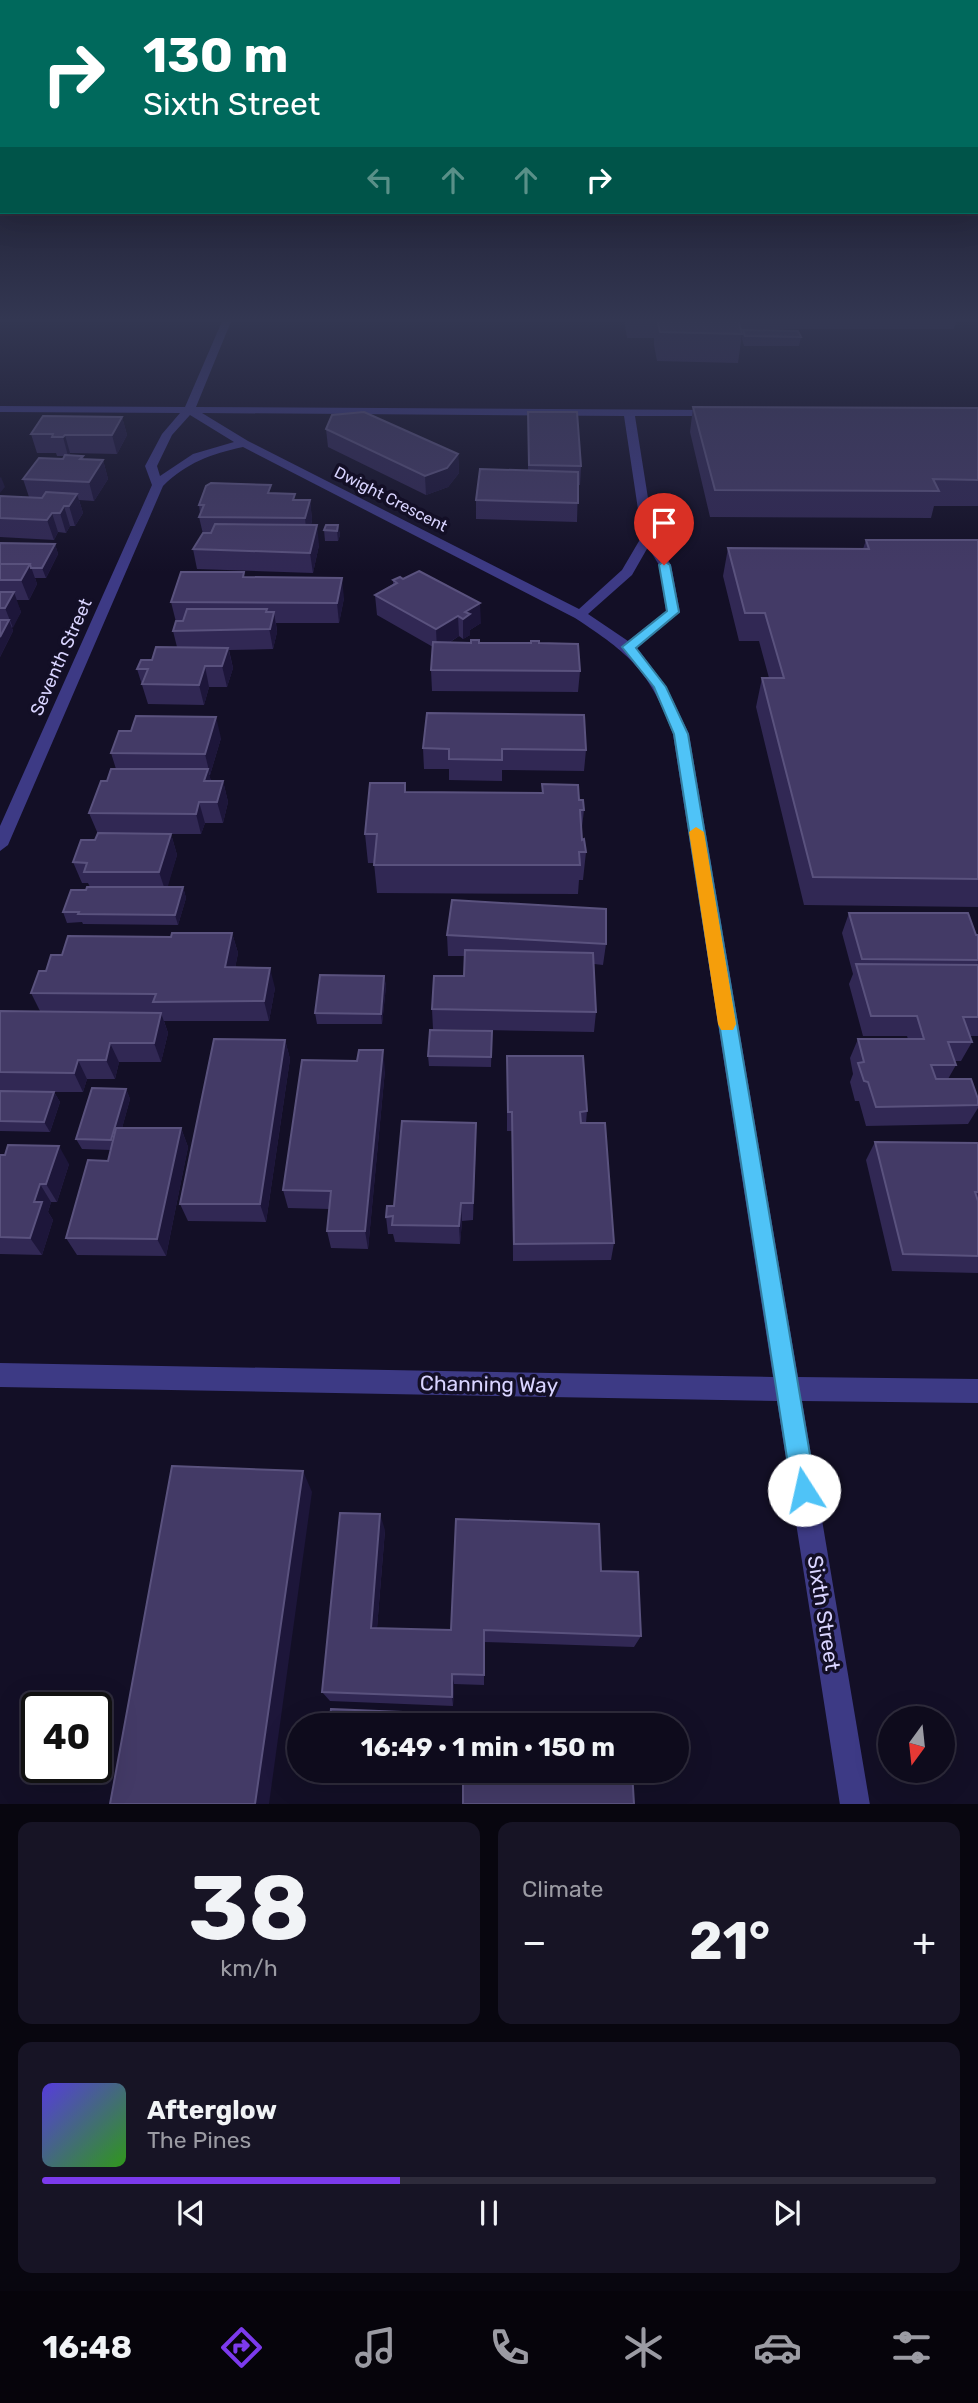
<!DOCTYPE html>
<meta charset="utf-8">
<style>
:root{--surface:#0e0b1c;--page:#171425;--text:#f1f3f6;--muted:#9b9ba3;--line:#2e2b3b;--accent:#7c3aed}
body{margin:0;font-family:Rubik,sans-serif;background:var(--page);color:var(--text);height:100vh;display:flex;flex-direction:column;font-size:26px;white-space:nowrap}
*{box-sizing:border-box;margin:0}
p{font-size:23px;color:var(--muted)}
.icon{flex:none;width:38px;height:38px;fill:none;stroke:currentColor;stroke-width:2;stroke-linecap:round;stroke-linejoin:round}
.map{position:relative;height:1804px;overflow:hidden}
.details{display:flex;flex-direction:column;gap:18px;padding:18px;background:#08060f;flex:1}
.details>*{flex:none}
.banner{position:absolute;left:0px;top:0px;width:978px;height:214px;box-shadow:0 7px 28px #0002,0 0 0 2px var(--line);background:#00695c;color:#fff;overflow:hidden}
.needle{width:46px;rotate:195deg}
.tools{position:absolute;left:878px;top:1706px;display:grid;gap:14px}
.tools a{display:grid;place-items:center;width:77px;height:77px;border-radius:50%;background:var(--surface);box-shadow:0 7px 28px #0002,0 0 0 2px var(--line);font-size:35px}
.speed{position:absolute;left:21px;top:1692px;display:flex;gap:14px;font-size:35px;font-weight:700;text-align:center}
.speed>*{display:grid;place-content:center;width:91px;height:91px;border-radius:50%;background:var(--surface);box-shadow:0 7px 28px #0002,0 0 0 2px var(--line);line-height:1}
.speed .limit{border:4px solid #111;border-radius:10px;background:#fff;color:#111}
.pin{position:absolute;display:grid;place-items:center;width:60px;height:60px;color:#fff;margin:-72px -30px;border-radius:50% 50% 50% 0;rotate:-45deg;box-shadow:0 0 7px #0007}
.pin .icon{rotate:45deg}
.me{position:absolute;width:77px;margin:-38px;rotate:350deg;stroke-linejoin:round;filter:drop-shadow(0 0 5px #0008)}
.turn{display:flex;align-items:center;gap:24px;height:147px;padding:0 28px;font-size:32px}
.turn .icon{width:91px;height:91px;stroke-width:2.5}
.turn b{display:block;font-size:49px;line-height:60px}
.lanes{display:flex;align-items:center;height:66px;padding:0 28px;background:#0003;justify-content:center;gap:35px;direction:ltr}
.lanes .off{opacity:.35}
.big{font-size:52px;font-weight:700;line-height:1.1}
.details .card{flex:1;display:flex;flex-direction:column;justify-content:center;gap:10px;min-width:0;padding:0 24px;border-radius:14px;background:var(--page)}
.details .dial{align-items:center;gap:0}
.dial b{font-size:91px;line-height:1}
.song{display:flex;align-items:center;gap:21px}
.cover{width:84px;height:84px;border-radius:10px;background:linear-gradient(135deg,hsl(250 70% 55%),hsl(110 70% 35%))}
.played{height:7px;border-radius:4px;background:linear-gradient(90deg,var(--accent) 40%,var(--line) 40%)}
.keys{display:flex;justify-content:space-around;direction:ltr}
.heat{display:flex;justify-content:space-between;align-items:center;font-size:38px;direction:ltr}
.details .tiles{flex:1;display:grid;gap:18px;grid-template-columns:1fr 1fr}
.card:last-child{grid-column:span 2}
.trip{position:absolute;left:287px;top:1713px;width:402px;height:70px;border-radius:35px;background:var(--surface);box-shadow:0 7px 28px #0002,0 0 0 2px var(--line);font-weight:700;line-height:70px;text-align:center}
.menu{display:flex;height:112px;justify-content:space-around;align-items:center;background:#06040b;color:var(--muted)}
.menu .icon{width:49px;height:49px}
.menu .current{color:var(--accent)}
.menu b{font-size:32px;color:var(--text)}
.map>svg:first-child{display:block}
.lines{fill:none;stroke-linecap:round;stroke-linejoin:round}
.minor{fill:#3d3a85;fill-rule:evenodd}
.wall{fill:#312854}
.shaded-wall{fill:#1d163a}
.building{fill:#433a66;stroke:#5a527e;stroke-width:2}
.route{fill:#4fc3f7;stroke:#337fa1;stroke-width:2}
.slow{fill:#f59e0b}
.labels{text-anchor:middle;dominant-baseline:central;stroke-width:7;stroke-linejoin:round;paint-order:stroke}
.far-street-label{font-size:16px;fill:#d9d4ff;stroke:#130f26}
.street-label{font-size:18px;fill:#d9d4ff;stroke:#130f26}
.near-street-label{font-size:21px;fill:#d9d4ff;stroke:#130f26}
</style>
<div class="map">
<svg width="978" height="1805" viewBox="0 0 978 1805">
<rect width="100%" height="100%" fill="#130f26"/>
<g class="lines">
<path class="minor" d="M223 319H232L196 407 716 410 721 413 716 416H635L654 536 671 565 680 612 637 648 666 686 689 734 798 1377 978 1379V1403L802 1401 870 1805H840L777 1401 0 1387V1363L773 1377 673 734C650 671 630 654 575 618L243 447C211 454 186 463 163 486L8 845 0 851V826L152 485 145 466 162 434 180 413 0 412V406L185 407ZM202 413 624 416 642 536 622 570 579 609 248 441ZM190 415 234 442 193 454 160 476 157 466 172 435ZM648 547 659 565 666 611 628 641 588 614 632 575Z"/>
</g>
<g class="wall">
<path d="M624 319H957L954 329H741L742 334 738 363 657 361 654 345V338H627Z"/>
<path d="M743 330 801 337 799 346H744L742 339Z"/>
<path d="M693 407 978 408V506H934L931 518 710 517 690 432Z"/>
<path d="M528 412 581 466 580 485H578L577 522 476 519V500L528 471Z"/>
<path d="M122 417 127 435 117 454 70 453 69 455 83 456 84 459 103 460 108 479 94 501 79 500 83 513 75 526H70L66 533 58 532 54 540 0 537V496L29 497 23 479 63 459 65 456H57L56 453H37L31 434Z"/>
<path d="M326 429 458 454 459 473 448 487 426 495 328 447Z"/>
<path d="M272 493 296 500H310L312 520 311 525 319 545 313 573 197 569 193 549 203 534 199 517 200 513 199 505Z"/>
<path d="M338 525 340 535 338 541H325L324 530Z"/>
<path d="M866 540H978V907L804 905 756 707 762 678H769L759 641H739L723 576 728 548 863 549Z"/>
<path d="M0 543 55 544 58 554 46 578H35L37 584 29 600H16L21 612 12 628 13 631 0 657Z"/>
<path d="M245 577 344 598 339 623H276L277 632 273 649 229 650 233 668 227 687H209L204 705 148 704 137 669 152 660 177 647 173 631 176 622 171 602Z"/>
<path d="M393 580 481 623 470 630V635L463 639 459 636 449 643H539L580 671 578 692 432 691 431 670 433 647 377 615 375 595 393 584Z"/>
<path d="M221 738 210 775H209L211 781H223L228 802 223 823H205L201 834H171L177 855 167 887H183L186 898 178 925 83 924 82 922 67 923 63 912 90 887 88 883H82L73 862 95 840 98 834 89 813 107 781 116 769 111 753Z"/>
<path d="M423 748 586 750 584 771 502 770V781L449 780V769H424Z"/>
<path d="M542 784 579 800 584 810 581 836 586 852 583 880H579L578 894 377 893 374 863H368L365 834 406 792 542 793Z"/>
<path d="M849 913 978 935V1036H970L972 1042 961 1061H955L956 1065 948 1079 978 1099V1108L968 1124 866 1126 859 1101H855L850 1082 853 1074 850 1058 858 1039H908L907 1036H863L849 984 853 974 842 933Z"/>
<path d="M232 933 238 953 235 968 275 988 269 1021H164L168 1033 161 1062H119L115 1079H87L83 1092H54L60 1102 50 1132 0 1131V1011H40L31 993 46 971 62 955 171 937Z"/>
<path d="M447 935 606 944 603 965 594 964 596 1012 594 1032 433 1029 432 1009 464 976 465 956H448Z"/>
<path d="M384 976 386 986 382 1024H317L315 1013Z"/>
<path d="M492 1031 491 1067 429 1066 428 1056Z"/>
<path d="M285 1040 290 1059 266 1222 188 1221 180 1204Z"/>
<path d="M507 1056 587 1111 586 1123 614 1243 611 1260 513 1261 512 1131H507Z"/>
<path d="M385 1070 368 1249 331 1248 327 1231 329 1209 288 1208 283 1190Z"/>
<path d="M126 1089 130 1099 122 1128H181L188 1147 166 1256 77 1255 66 1238 108 1161 111 1150 82 1149 76 1139Z"/>
<path d="M476 1142 473 1220 462 1221 460 1244 395 1242 393 1234H388L386 1217 394 1206Z"/>
<path d="M875 1142 978 1143V1273L892 1271 866 1160Z"/>
<path d="M0 1155 69 1164 57 1202H51L48 1212 53 1220 42 1255 0 1254Z"/>
<path d="M385 1530 377 1628 451 1630 601 1571 641 1636 634 1647 484 1642V1685L454 1684 453 1706 330 1701 322 1692Z"/>
</g>
<g class="shaded-wall">
<path d="M122 417 127 435 117 454 112 435Z"/>
<path d="M65 435 70 453 68 456 63 437Z"/>
<path d="M458 454 459 473 448 487 426 495 425 476Z"/>
<path d="M103 460 108 479 94 501 89 482Z"/>
<path d="M1 477 5 487 0 493V478Z"/>
<path d="M77 494 83 513 75 526 69 506Z"/>
<path d="M310 500 312 520 307 538 305 518Z"/>
<path d="M64 506 70 526 66 533 60 513Z"/>
<path d="M52 513 58 532 54 540 47 520Z"/>
<path d="M317 525 319 545 313 573 310 553Z"/>
<path d="M338 525 340 535 338 541 337 531Z"/>
<path d="M55 544 58 554 46 578 42 568Z"/>
<path d="M30 564 37 584 29 600 21 580Z"/>
<path d="M342 578 344 598 339 623 337 603Z"/>
<path d="M14 592 21 612 13 628 5 608Z"/>
<path d="M480 603 481 623 470 630V635L463 639V619L465 612Z"/>
<path d="M267 609 270 627 274 612 277 632 273 649 266 612Z"/>
<path d="M458 616 459 636 437 650 436 629Z"/>
<path d="M9 620 13 631 0 657V637Z"/>
<path d="M228 648 233 668 227 687 222 666Z"/>
<path d="M205 666 209 687 204 705 199 685Z"/>
<path d="M216 717 221 738 210 775 205 754Z"/>
<path d="M208 769 213 790 204 781Z"/>
<path d="M223 781 228 802 223 823 217 802Z"/>
<path d="M199 802 205 823 201 834 196 814Z"/>
<path d="M171 834 177 855 166 893 159 872Z"/>
<path d="M183 887 186 898 178 925 175 915Z"/>
<path d="M232 933 238 953 231 988 225 967Z"/>
<path d="M270 968 275 988 269 1021 264 1001Z"/>
<path d="M384 976 386 986 382 1024 381 1014Z"/>
<path d="M161 1013 168 1033 161 1062 154 1043Z"/>
<path d="M285 1040 290 1059 266 1222 260 1204Z"/>
<path d="M110 1043 119 1062 115 1079 106 1060Z"/>
<path d="M383 1050 385 1070 368 1249 365 1231Z"/>
<path d="M78 1060 87 1079 83 1092 74 1073Z"/>
<path d="M126 1089 130 1099 116 1150 111 1140Z"/>
<path d="M54 1092 60 1102 50 1132 44 1122Z"/>
<path d="M476 1123V1142L473 1220V1203Z"/>
<path d="M181 1128 188 1147 166 1256 157 1239Z"/>
<path d="M59 1146 69 1164 57 1202 46 1184Z"/>
<path d="M40 1184 51 1202 48 1212 53 1220 42 1255 30 1238 34 1202Z"/>
<path d="M461 1203 462 1221 460 1244 459 1226Z"/>
<path d="M303 1471 312 1492 269 1804H255Z"/>
<path d="M380 1514 385 1530 376 1640 371 1628Z"/>
<path d="M452 1674 454 1684 453 1706 452 1697Z"/>
</g>
<g class="building">
<path d="M657 319H738L742 334 660 332Z"/>
<path d="M743 330 798 331 801 337 745 336Z"/>
<path d="M693 407 978 408V480L933 479 939 491 715 490Z"/>
<path d="M364 412 458 454 447 468 425 476 326 429 332 415Z"/>
<path d="M528 412H577L581 466 529 465Z"/>
<path d="M43 416 122 417 112 435H65L63 437H52L53 434H31Z"/>
<path d="M65 455 83 456 80 459 103 460 89 482 23 479 39 458 63 459Z"/>
<path d="M480 469 578 472V503L476 500Z"/>
<path d="M211 483 271 485 268 493 295 494 293 500H310L305 518 199 517 204 505H199L206 486Z"/>
<path d="M46 492 77 494 69 506H64L60 513H52L47 520 0 518V496L42 498Z"/>
<path d="M215 524 317 525 310 553 193 549 203 533H211Z"/>
<path d="M326 525H338L337 531 324 530Z"/>
<path d="M866 540H978V879L813 877 762 678H784L765 613H745L728 548 869 549Z"/>
<path d="M0 543 55 544 42 568H31L30 564H0Z"/>
<path d="M0 564H30L21 580H0Z"/>
<path d="M419 571 480 603 465 612 470 614 463 619 458 616 436 629 375 595 397 583 393 580 400 577 403 579Z"/>
<path d="M181 572H244L243 577 342 578 337 603 171 602Z"/>
<path d="M0 592H14L5 608H0Z"/>
<path d="M187 609H267L266 612H274L270 629 173 631 176 621H183Z"/>
<path d="M0 620H9L0 637Z"/>
<path d="M471 640H479V643H531V641H539V643L578 644 580 671 431 670 433 642 471 643Z"/>
<path d="M156 647 228 648 222 666H205L199 685 142 684 148 669H137L141 660H152Z"/>
<path d="M427 713 584 715 586 750 502 749V760L449 759V749L423 748Z"/>
<path d="M136 716 216 717 205 754 111 753 119 731H131Z"/>
<path d="M111 769H208L204 781H223L217 802H199L196 814 89 813 101 781H107Z"/>
<path d="M370 783H405V792L543 793 542 784 578 785 579 800H583L584 810H580L582 840 584 839 586 852H579L580 865H374L377 834H365Z"/>
<path d="M98 833 171 834 159 872H84L87 863 73 862 81 840H95Z"/>
<path d="M87 887H183L175 915 78 914 79 912H63L71 890H86Z"/>
<path d="M452 900 606 909V944L447 935Z"/>
<path d="M849 913H968L976 935H978V960L862 959Z"/>
<path d="M172 933H232L225 967 270 968 264 1001 153 1002 156 994 31 993 39 971H46L51 955H62L68 936 171 937Z"/>
<path d="M465 950 593 953 596 1012 432 1009 434 976H464Z"/>
<path d="M856 964 978 965V1017H963L972 1042H948L956 1065H931L936 1079H971L978 1099V1105L876 1107 868 1082 864 1081 858 1063 864 1062 858 1039H924L917 1016H871Z"/>
<path d="M320 975 384 976 381 1014 315 1013Z"/>
<path d="M0 1011 161 1013 154 1043H110L106 1060H78L74 1073 0 1072Z"/>
<path d="M430 1030 492 1031 491 1057 428 1056Z"/>
<path d="M214 1039 285 1040 260 1204H180Z"/>
<path d="M359 1050H383L365 1231H327L331 1191 283 1190 302 1060 357 1061Z"/>
<path d="M507 1056H583L587 1111 580 1112 581 1123H605L614 1243 514 1244 512 1112H508Z"/>
<path d="M92 1088 126 1089 111 1140 76 1139Z"/>
<path d="M0 1091 54 1092 44 1122 0 1121Z"/>
<path d="M402 1121 476 1123 473 1203H461L459 1226 392 1225 393 1216 386 1217 387 1206H394Z"/>
<path d="M116 1128H181L157 1239 66 1238 88 1160 108 1161Z"/>
<path d="M875 1142 978 1143V1192H975L978 1201V1256L903 1254Z"/>
<path d="M8 1145 59 1146 46 1184H40L34 1202H42L30 1238 0 1237V1155H5Z"/>
<path d="M172 1466 303 1471 255 1804H110Z"/>
<path d="M340 1513 380 1514 371 1628 451 1630 456 1519 599 1524 601 1571 638 1572 641 1636 484 1630V1675L452 1674V1697L322 1692Z"/>
<path d="M331 1709 426 1713V1726H329Z"/>
<path d="M463 1771H632L634 1804H463Z"/>
</g>
<linearGradient id="sky" x2="0" y2="1"><stop stop-color="#0a0815"/><stop offset="0.56" stop-color="#333752"/><stop offset="1" stop-color="#333752" stop-opacity="0"/></linearGradient>
<rect width="978" height="572" fill="url(#sky)"/>
<path class="route" d="M664 561 670 565 679 612 636 648 666 687 688 734 816 1490 812 1498 804 1502 796 1498 792 1490 674 734 654 687 622 647 667 611 659 565Z"/>
<path class="slow" d="M696 827 704 832 736 1024 733 1030H721L718 1024 689 832Z"/>
<g class="labels">
<g class="far-street-label">
<text transform="translate(391 499) rotate(27)">Dwight Crescent</text>
</g>
<g class="street-label">
<text transform="translate(61 657) rotate(-66)">Seventh Street</text>
</g>
<g class="near-street-label">
<text transform="translate(489 1384) rotate(1)">Channing Way</text>
<text transform="translate(824 1613) rotate(81)">Sixth Street</text>
</g>
</g>
</svg>
<div class="tools">
<a><svg class="needle" viewBox="-14 -14 28 28"><path d="M0-13l5 13h-10z" fill="#e53935"/><path d="M0 13l5-13h-10z" fill="#9b9ba3"/></svg></a>
</div>
<div class="speed"><div class="limit">40</div></div>
<div class="pin" style="left:664px;top:565px;background:#d93025"><svg class="icon" aria-label="arrive" viewBox="0 0 24 24"><path d="M6 21V4h12l-3 4 3 4H6"/></svg></div>
<svg class="me" style="left:804px;top:1490px" viewBox="-20 -20 40 40"><circle r="19" fill="#fff"/><path d="M0-13L10 11 0 6-10 11z" fill="#4fc3f7"/></svg>
<div class="trip">16:49 · 1 min · 150 m</div>
<div class="banner">
<div class="turn"><svg class="icon" aria-label="right" viewBox="0 0 24 24"><path d="M7 20v-9h11M14 6l5 5-5 5"/></svg><div><b>130 m</b>Sixth Street</div></div>
<div class="lanes"><svg class="icon off" aria-label="left" viewBox="0 0 24 24"><path d="M17 20v-9H6M10 6l-5 5 5 5"/></svg><svg class="icon off" aria-label="ahead" viewBox="0 0 24 24"><path d="M12 20V5M6 11l6-6 6 6"/></svg><svg class="icon off" aria-label="ahead" viewBox="0 0 24 24"><path d="M12 20V5M6 11l6-6 6 6"/></svg><svg class="icon" aria-label="right" viewBox="0 0 24 24"><path d="M7 20v-9h11M14 6l5 5-5 5"/></svg></div>
</div>
</div>
<section class="details">
<div class="tiles">
<div class="card dial"><b>38</b><p>km/h</p></div>
<div class="card"><p>Climate</p>
<div class="heat"><a>−</a><b class="big">21°</b><a>+</a></div>
</div>
<div class="card">
<div class="song"><i class="cover"></i><div><b>Afterglow</b><p>The Pines</p></div></div>
<div class="played"></div>
<div class="keys"><svg class="icon" aria-label="previous" viewBox="0 0 24 24"><path d="M18 5L8 12l10 7zM5 5v14"/></svg><svg class="icon" aria-label="pause" viewBox="0 0 24 24"><path d="M8 5v14M16 5v14"/></svg><svg class="icon" aria-label="next" viewBox="0 0 24 24"><path d="M6 5l10 7-10 7zM19 5v14"/></svg></div>
</div>
</div>
</section>
<nav class="menu">
<b>16:48</b>
<svg class="icon current" aria-label="directions" viewBox="0 0 24 24"><path d="M12 3l9 9-9 9-9-9zM9 14v-3h6M13 9l2 2-2 2"/></svg>
<svg class="icon" aria-label="music" viewBox="0 0 24 24"><path d="M9 18V5l10-2v13"/><circle cx="6" cy="18" r="3"/><circle cx="16" cy="16" r="3"/></svg>
<svg class="icon" aria-label="phone" viewBox="0 0 24 24"><path d="M5 4h4l2 5-3 2q2 4 5 5l2-3 5 2v4C11 20 4 13 5 4z"/></svg>
<svg class="icon" aria-label="climate" viewBox="0 0 24 24"><path d="M12 3v18M4 7l16 10M4 17L20 7"/></svg>
<svg class="icon" aria-label="car" viewBox="0 0 24 24"><path d="M5 17H2v-5l4-1 3-4h7l3 4 3 1v5h-3M9 17h6M6 11h13"/><circle cx="7" cy="17" r="2"/><circle cx="17" cy="17" r="2"/></svg>
<svg class="icon" aria-label="filters" viewBox="0 0 24 24"><path d="M4 7h16M4 17h16"/><circle cx="9" cy="7" r="2"/><circle cx="15" cy="17" r="2"/></svg>
</nav>
